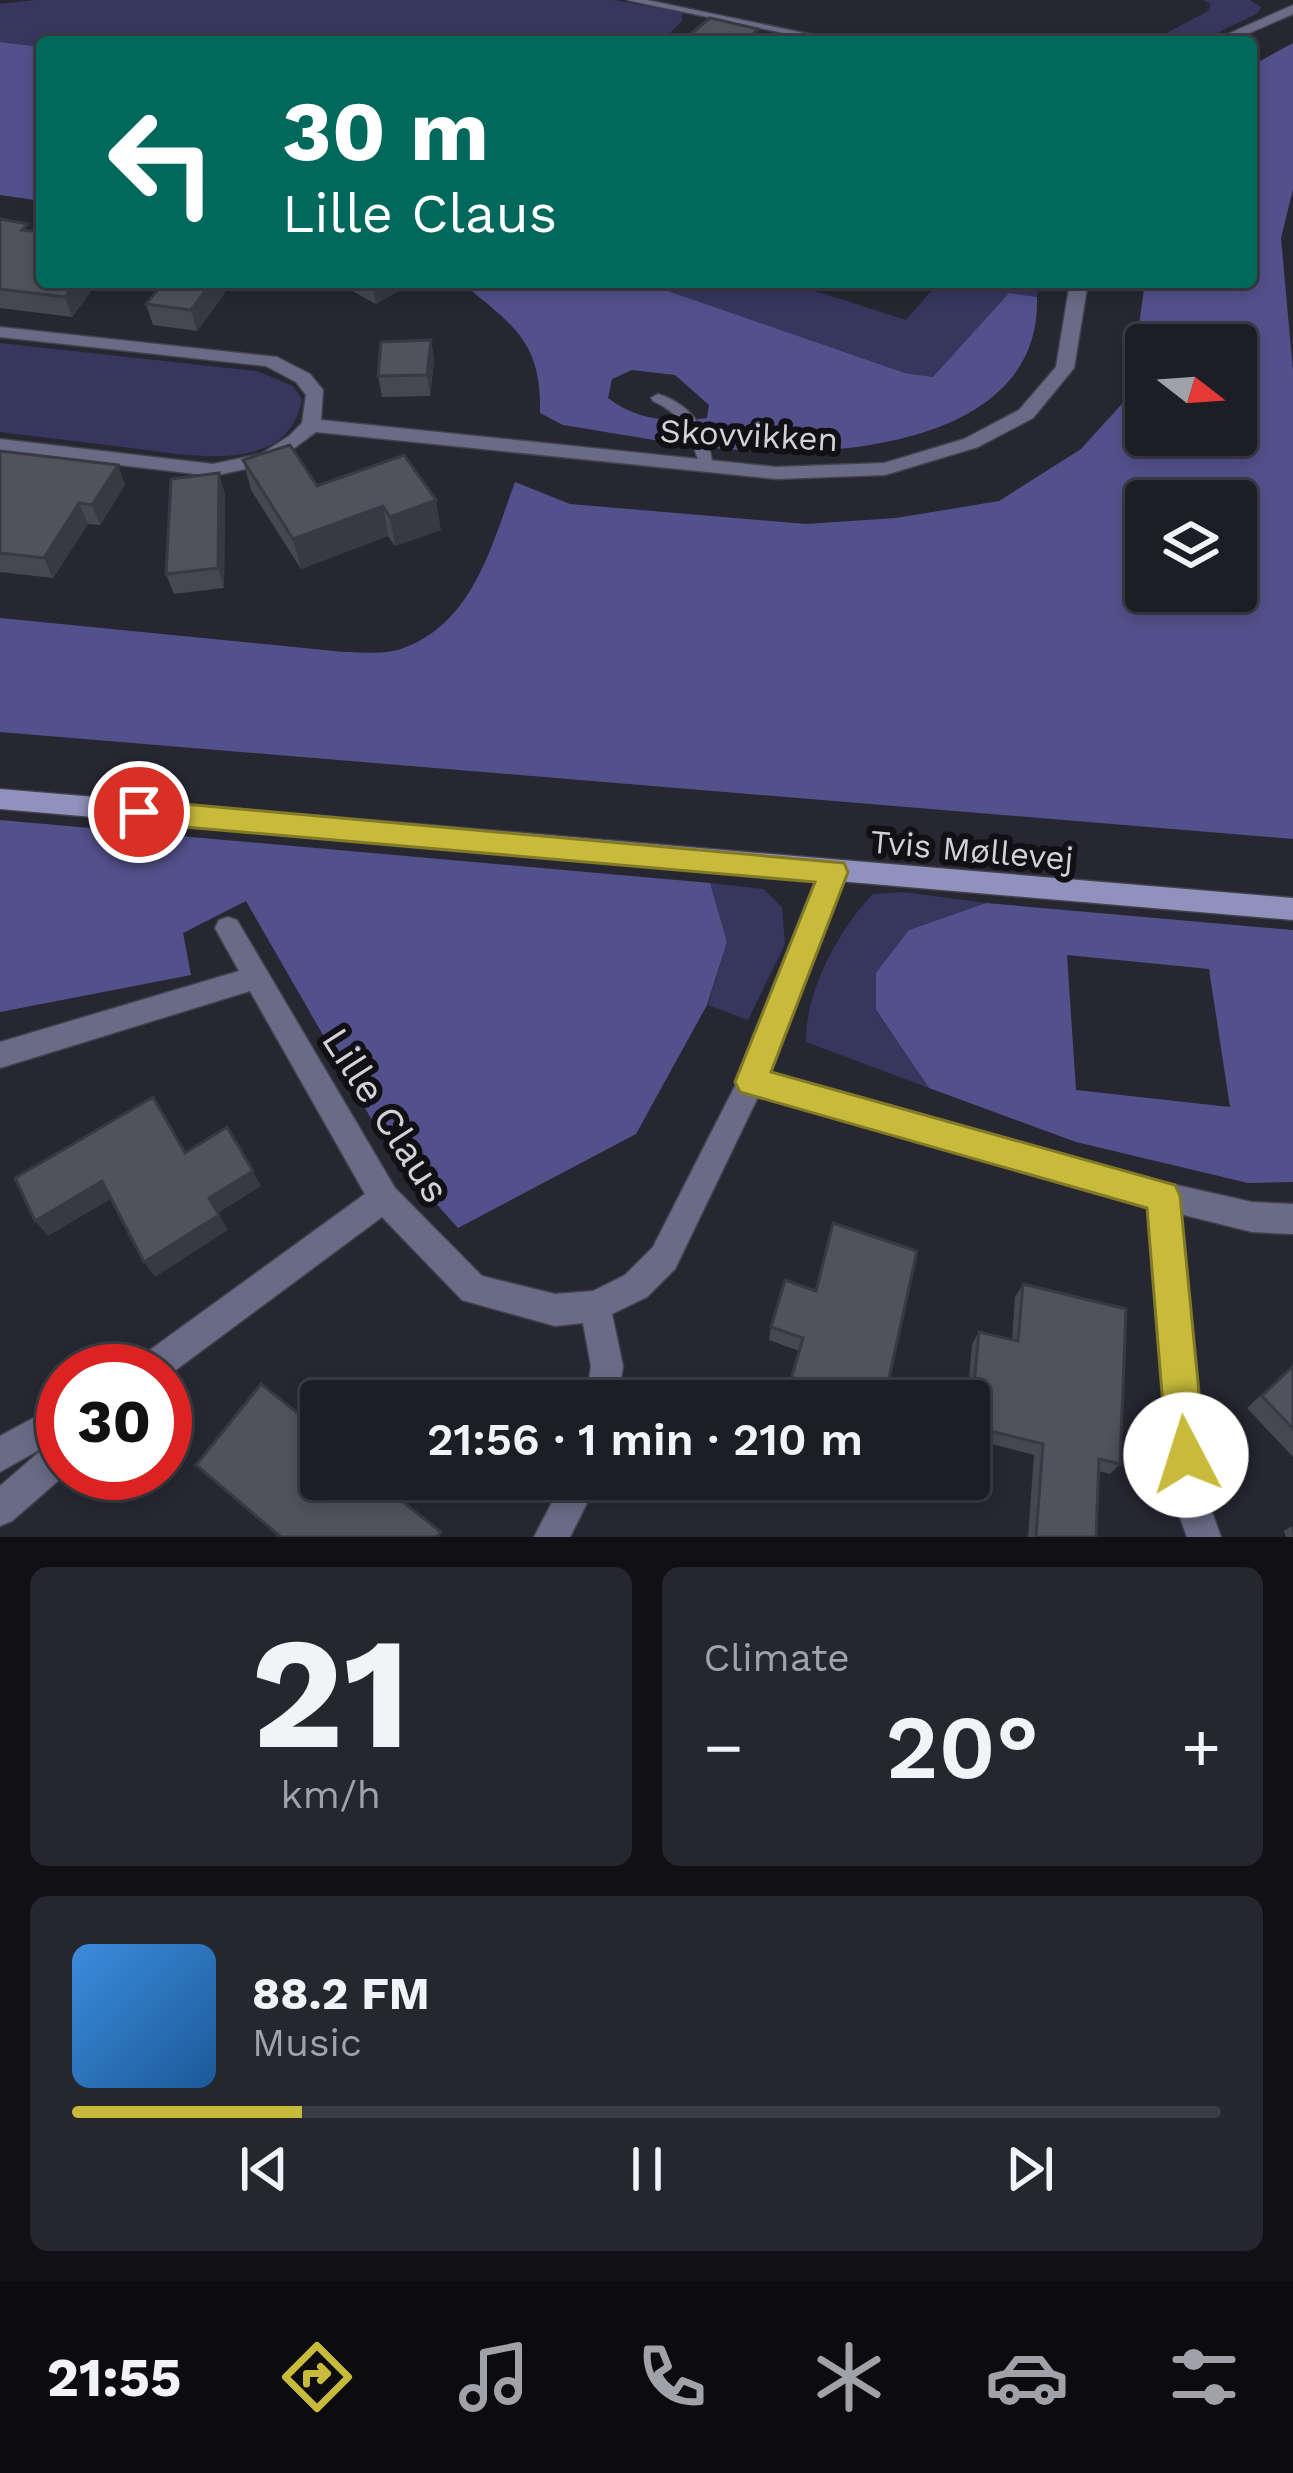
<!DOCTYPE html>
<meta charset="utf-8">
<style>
:root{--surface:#1d1d26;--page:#25262e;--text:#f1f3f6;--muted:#a0a2a7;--line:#3b3b43;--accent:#c8bb3b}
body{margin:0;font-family:"Work Sans",sans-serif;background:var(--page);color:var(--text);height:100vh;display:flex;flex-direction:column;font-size:45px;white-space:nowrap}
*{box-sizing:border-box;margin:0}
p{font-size:39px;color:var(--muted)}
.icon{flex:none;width:66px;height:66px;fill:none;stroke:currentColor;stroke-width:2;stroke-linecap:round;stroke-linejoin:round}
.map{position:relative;height:1537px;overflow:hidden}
.details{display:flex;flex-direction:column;gap:30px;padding:30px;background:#101015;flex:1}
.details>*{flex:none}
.banner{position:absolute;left:36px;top:36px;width:1221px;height:252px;border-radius:12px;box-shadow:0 6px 18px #0003,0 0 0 3px var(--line);background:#00695c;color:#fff;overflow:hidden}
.needle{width:78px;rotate:107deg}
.tools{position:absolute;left:1125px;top:324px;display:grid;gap:24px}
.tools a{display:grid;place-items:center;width:132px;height:132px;border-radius:12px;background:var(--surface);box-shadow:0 6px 18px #0003,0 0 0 3px var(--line);font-size:60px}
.speed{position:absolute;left:36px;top:1344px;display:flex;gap:24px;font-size:60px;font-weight:700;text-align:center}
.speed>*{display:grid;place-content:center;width:156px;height:156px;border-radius:50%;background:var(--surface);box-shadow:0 6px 18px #0003,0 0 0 3px var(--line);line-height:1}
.speed .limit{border:18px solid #d22;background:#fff;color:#111}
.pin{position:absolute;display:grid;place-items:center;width:102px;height:102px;color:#fff;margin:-51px;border:6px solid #fff;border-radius:50%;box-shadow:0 3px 12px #0007}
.me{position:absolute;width:132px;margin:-66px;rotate:355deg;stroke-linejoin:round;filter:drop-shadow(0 0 9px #0008)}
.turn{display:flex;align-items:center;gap:42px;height:252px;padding:0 48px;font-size:54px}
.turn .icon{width:156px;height:156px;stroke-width:2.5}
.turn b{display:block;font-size:84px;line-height:102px}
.big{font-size:90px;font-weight:600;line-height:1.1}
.details .widget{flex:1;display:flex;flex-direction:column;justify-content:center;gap:18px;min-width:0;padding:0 42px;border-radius:18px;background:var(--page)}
.details .dial{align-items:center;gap:0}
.dial b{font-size:156px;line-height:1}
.song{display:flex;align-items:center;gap:36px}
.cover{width:144px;height:144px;border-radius:18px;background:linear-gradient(135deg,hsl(210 70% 55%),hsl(210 70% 35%))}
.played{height:12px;border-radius:6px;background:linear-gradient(90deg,var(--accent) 20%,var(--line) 20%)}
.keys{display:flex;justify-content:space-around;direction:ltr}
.heat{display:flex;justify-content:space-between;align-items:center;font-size:66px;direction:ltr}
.details .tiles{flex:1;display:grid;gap:30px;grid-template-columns:1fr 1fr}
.widget:last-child{grid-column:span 2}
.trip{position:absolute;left:300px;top:1380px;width:690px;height:120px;border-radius:12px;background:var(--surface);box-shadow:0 6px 18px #0003,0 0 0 3px var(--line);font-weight:600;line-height:120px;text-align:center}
.dock{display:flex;height:192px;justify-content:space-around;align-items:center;background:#0c0c0f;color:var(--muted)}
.dock .icon{width:84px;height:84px}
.dock .current{color:var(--accent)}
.dock b{font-size:54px;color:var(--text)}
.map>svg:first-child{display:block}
.green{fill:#37365f}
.forest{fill:#53518c;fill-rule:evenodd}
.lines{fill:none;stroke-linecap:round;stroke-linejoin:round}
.lane-casing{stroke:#42424d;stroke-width:3}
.street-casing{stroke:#42424d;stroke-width:3}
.secondary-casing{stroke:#42424d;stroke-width:3}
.lane{fill:#6a6b86;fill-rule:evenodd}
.street{fill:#6a6b86;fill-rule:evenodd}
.secondary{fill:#9091bc;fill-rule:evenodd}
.wall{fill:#464750}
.shaded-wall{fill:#393941}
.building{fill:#51525d;stroke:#393941;stroke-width:3}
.route{fill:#c8bb3b;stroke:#827a26;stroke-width:3}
.labels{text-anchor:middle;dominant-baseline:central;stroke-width:12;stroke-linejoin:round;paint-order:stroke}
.street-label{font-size:33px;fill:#d2d2d9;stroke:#101015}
.near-street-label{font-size:39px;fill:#d2d2d9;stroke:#101015}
</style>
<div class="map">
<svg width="1293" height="1537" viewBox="0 0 1293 1537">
<rect width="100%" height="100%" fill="#272732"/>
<g class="green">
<path d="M35 0H614L682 13V21L661 42H42V47L0 42V4Z"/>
<path d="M1203 0H1250L1261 7 1258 13 1199 42H1150L1208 11 1211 4Z"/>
<path d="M642 282H814L809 289 906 320 939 282H1040L1037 297 1009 293 934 377 905 373Z"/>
<path d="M0 343 257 371 293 386 302 399C289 480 179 453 123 447 82 442 41 437 0 432Z"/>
<path d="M710 883 763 889 782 907 785 944 748 1020 708 1005 727 942Z"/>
<path d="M903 892 986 903 909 930 876 1011 929 1088 806 1042C805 992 839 929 873 894Z"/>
</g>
<g class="forest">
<path d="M0 42 42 47V201L0 195Z"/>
<path d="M1293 43V189L1281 238 1293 371V839L0 732V618L344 652C361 652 384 655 401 649 473 624 491 547 515 482L570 504 806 524 896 518 999 501 1081 449 1129 396 1145 282H1251V66ZM1146 345H1236V435H1146ZM1236 501V591H1146V501Z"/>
<path d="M461 282H642L905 373 933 377 1009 293 1037 297C1042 441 844 458 738 450 680 446 621 434 563 425L540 413C542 340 512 325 461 282ZM632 370 675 375 709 405 707 418C670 423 638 421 608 398L612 379Z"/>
<path d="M0 820 710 883 727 942 707 1005 636 1134 458 1228 392 1155 246 901 183 933 191 975 0 1012Z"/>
<path d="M986 903 1293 930V1182L1248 1183 1076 1142 929 1088 876 1010V973L909 930ZM1067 955 1209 969 1230 1107 1076 1090Z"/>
</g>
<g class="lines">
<g class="lane-casing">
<g id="lane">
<path d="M627 0H647L847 42H826Z"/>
<path d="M658 394C693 405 708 431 713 466L711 469H701C691 438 686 416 653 401L651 398Z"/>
</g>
</g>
<g class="street-casing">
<g id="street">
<path d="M1293 5V14L1229 42H1210Z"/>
<path d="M1070 282H1088L1074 368 1033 418 978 447 885 475 776 479 316 432 274 463 213 476 0 451V439L213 464 261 454 289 436 302 423 306 395 296 382 266 366 0 337V327L277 357 310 374 323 390 321 420 776 467 884 463 964 439 1019 410 1056 367Z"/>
<path d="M833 862 842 865 846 872 768 1074 1163 1182 1252 1202 1293 1204V1234L1252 1232 1180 1214 1207 1498 1221 1537H1187L1173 1498 1149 1206 758 1097 675 1269 647 1297 612 1314 623 1366 618 1401H586L591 1366 583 1323 555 1326 462 1300 382 1217 165 1378V1371H131L136 1360 365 1194 250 991 0 1068V1042L239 971 215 928 219 920 228 917 237 920 395 1188 482 1276 555 1294 593 1291 625 1275 653 1247 739 1078 820 872 824 865Z"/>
<path d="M63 1402V1437L58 1439 63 1437V1473H67L12 1521 0 1526V1486L46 1446 0 1472V1436Z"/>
<path d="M564 1479H599L570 1537H534Z"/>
</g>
</g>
<g class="secondary-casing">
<path id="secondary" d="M0 789 1293 898V920L0 809Z"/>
</g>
<use href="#lane" class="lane"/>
<use href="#street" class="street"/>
<use href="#secondary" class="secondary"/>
</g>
<g class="wall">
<path d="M0 219 42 282H98L72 317 0 308Z"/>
<path d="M233 282 197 331 153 325 146 304Z"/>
<path d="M336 282H412V283L376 304Z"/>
<path d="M431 340 434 361 430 396 382 397 378 376Z"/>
<path d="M0 451 118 465 125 485 100 525 88 524 53 578 0 572Z"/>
<path d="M404 455 441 530 395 546 388 536 301 569 251 490 243 460 317 486Z"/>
<path d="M225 494 224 588 174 594 166 574Z"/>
<path d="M1023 1284 1120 1464 1110 1474 1099 1471 1096 1537H1028L1034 1455 969 1438V1401H967L972 1344 979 1332 1012 1340 1015 1297Z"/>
<path d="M816 1290 799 1351 769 1340 771 1327Z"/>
<path d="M1293 1365V1457L1247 1408Z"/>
<path d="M1292 1526 1293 1537H1286L1284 1531Z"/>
</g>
<g class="shaded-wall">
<path d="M758 29 757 42H744Z"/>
<path d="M76 282H98L72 317 65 297Z"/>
<path d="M212 282H233L197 331 191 310Z"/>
<path d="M375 282H412V283L376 304 372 283Z"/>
<path d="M431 340 434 361 430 396 427 375Z"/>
<path d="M118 465 125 485 100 525 92 505Z"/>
<path d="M219 473 225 494 224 588 218 568Z"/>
<path d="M436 500 441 530 395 546 390 517Z"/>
<path d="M79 503 88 524 53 578 44 558Z"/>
<path d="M383 506 388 536 301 569 293 539Z"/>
<path d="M253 1171 261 1186 218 1213 209 1198Z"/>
<path d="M102 1181 114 1197 48 1236 35 1221Z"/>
<path d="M219 1215 228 1230 155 1277 144 1262Z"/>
</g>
<g class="building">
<path d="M710 18 758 29 744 42H681Z"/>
<path d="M0 219 28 224 22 230 42 232V282H76L65 297 0 289Z"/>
<path d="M164 282H212L191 310 146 304Z"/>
<path d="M431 340 427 375 378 376 381 342Z"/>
<path d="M290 445 317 486 404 455 436 500 390 517 383 506 293 539 243 460Z"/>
<path d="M0 451 118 465 92 505 79 503 44 558 0 553Z"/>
<path d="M219 473 218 568 166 574 171 479Z"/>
<path d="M153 1097 185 1153 227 1127 253 1171 209 1198 219 1215 144 1262 102 1181 35 1221 15 1178Z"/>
<path d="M833 1223 917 1251 884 1401H785L803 1338 771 1327 785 1280 816 1291Z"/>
<path d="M1023 1284 1126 1309 1120 1464 1099 1459 1096 1537H1036L1043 1444 970 1426 979 1332 1018 1341Z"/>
<path d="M1293 1366V1429L1262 1396Z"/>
<path d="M334 1383 358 1401H321V1479H374L441 1532 437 1537H281L196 1465 261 1384 305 1419Z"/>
</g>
<path class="route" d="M139 800 844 863 848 872 771 1072 1175 1185 1180 1196 1205 1455 1199 1469 1186 1474 1172 1469 1167 1455 1147 1208 740 1092 735 1082 815 882 139 823 129 819 125 812 129 804Z"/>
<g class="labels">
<g class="street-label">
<text transform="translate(749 435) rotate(3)">Skovvikken</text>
<text transform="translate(972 850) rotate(5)">Tvis Møllevej</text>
</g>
<g class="near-street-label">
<text transform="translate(386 1115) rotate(57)">Lille Claus</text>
</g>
</g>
</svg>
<div class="tools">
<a><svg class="needle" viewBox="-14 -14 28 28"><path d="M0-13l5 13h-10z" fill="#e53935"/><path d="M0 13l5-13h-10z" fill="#a0a2a7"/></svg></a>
<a><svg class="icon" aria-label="layers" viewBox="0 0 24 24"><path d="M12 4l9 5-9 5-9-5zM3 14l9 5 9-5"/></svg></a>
</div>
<div class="speed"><div class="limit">30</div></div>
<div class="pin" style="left:139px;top:812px;background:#d93025"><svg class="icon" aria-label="arrive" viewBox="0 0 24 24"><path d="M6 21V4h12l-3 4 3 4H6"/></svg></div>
<svg class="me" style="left:1186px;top:1455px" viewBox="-20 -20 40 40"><circle r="19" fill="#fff"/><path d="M0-13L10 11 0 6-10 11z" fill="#c8bb3b"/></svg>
<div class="trip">21:56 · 1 min · 210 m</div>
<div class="banner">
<div class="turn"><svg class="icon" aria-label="left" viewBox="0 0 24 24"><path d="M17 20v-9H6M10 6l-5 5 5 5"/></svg><div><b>30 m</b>Lille Claus</div></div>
</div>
</div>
<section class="details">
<div class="tiles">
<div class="widget dial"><b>21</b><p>km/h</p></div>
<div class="widget"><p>Climate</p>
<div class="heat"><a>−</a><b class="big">20°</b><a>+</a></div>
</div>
<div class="widget">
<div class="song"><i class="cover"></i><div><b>88.2 FM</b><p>Music</p></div></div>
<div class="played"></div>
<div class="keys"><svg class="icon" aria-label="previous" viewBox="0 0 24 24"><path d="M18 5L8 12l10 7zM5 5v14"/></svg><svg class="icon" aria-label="pause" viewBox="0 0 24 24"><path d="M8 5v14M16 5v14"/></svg><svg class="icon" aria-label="next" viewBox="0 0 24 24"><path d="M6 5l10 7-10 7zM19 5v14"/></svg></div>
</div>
</div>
</section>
<nav class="dock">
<b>21:55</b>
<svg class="icon current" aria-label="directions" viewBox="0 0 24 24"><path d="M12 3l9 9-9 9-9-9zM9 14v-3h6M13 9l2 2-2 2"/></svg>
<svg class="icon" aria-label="music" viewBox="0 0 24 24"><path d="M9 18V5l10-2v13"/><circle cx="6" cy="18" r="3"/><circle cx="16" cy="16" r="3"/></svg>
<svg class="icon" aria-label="phone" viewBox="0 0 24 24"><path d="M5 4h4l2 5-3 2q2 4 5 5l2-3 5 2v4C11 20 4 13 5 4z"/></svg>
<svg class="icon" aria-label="climate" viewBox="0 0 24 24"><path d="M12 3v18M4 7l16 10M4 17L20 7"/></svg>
<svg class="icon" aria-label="car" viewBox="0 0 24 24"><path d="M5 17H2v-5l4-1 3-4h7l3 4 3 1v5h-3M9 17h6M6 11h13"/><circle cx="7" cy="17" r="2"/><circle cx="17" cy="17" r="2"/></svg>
<svg class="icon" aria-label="filters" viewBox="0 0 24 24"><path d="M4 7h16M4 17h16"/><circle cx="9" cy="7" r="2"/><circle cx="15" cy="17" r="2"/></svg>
</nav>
